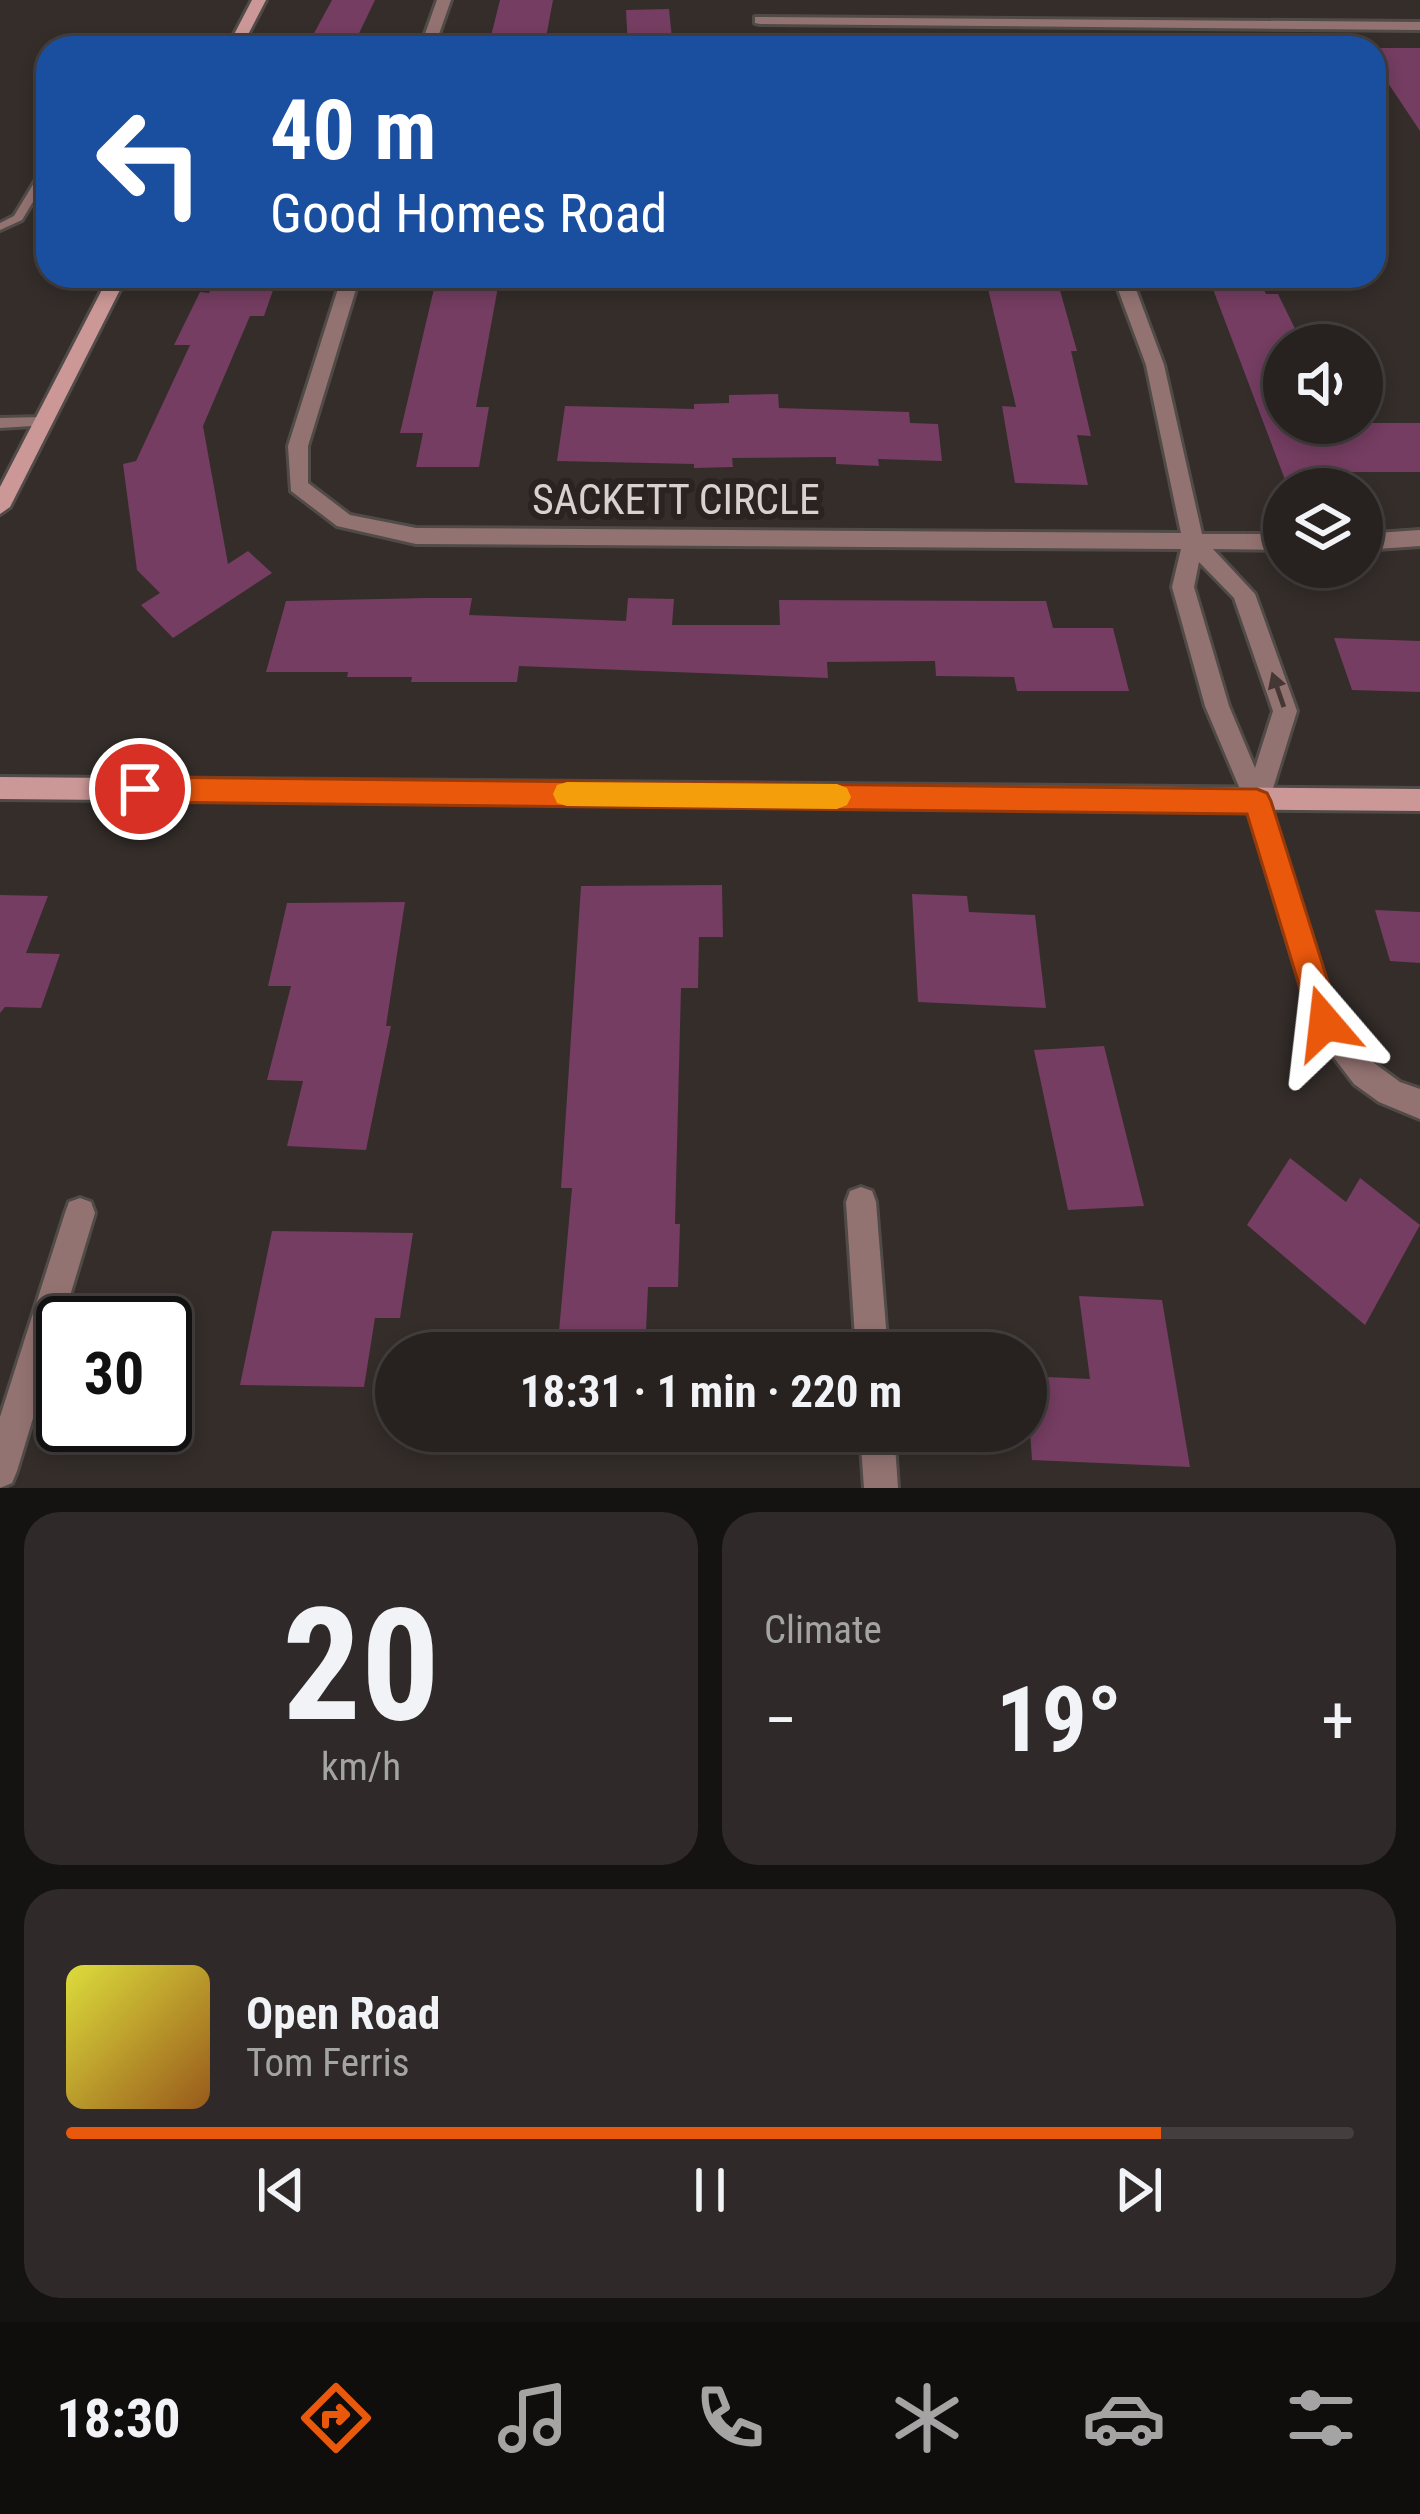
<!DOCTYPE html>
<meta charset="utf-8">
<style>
:root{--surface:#272220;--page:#2f2a29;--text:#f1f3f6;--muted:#a4a4a5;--line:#433f3e;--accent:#ea580c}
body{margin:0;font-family:"Roboto Condensed",sans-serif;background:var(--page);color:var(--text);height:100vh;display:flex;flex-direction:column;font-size:45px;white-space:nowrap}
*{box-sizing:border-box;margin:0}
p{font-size:39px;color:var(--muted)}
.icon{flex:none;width:66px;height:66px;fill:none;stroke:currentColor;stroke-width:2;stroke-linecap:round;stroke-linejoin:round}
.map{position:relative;height:1488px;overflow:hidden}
.drawer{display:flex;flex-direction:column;gap:24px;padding:24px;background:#151312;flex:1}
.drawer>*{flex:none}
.guide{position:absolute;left:36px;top:36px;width:1350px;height:252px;border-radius:36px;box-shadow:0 6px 18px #0003,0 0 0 3px var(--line);background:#1a4fa0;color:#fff;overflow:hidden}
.controls{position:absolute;left:1263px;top:324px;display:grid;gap:24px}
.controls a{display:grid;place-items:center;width:120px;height:120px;border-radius:50%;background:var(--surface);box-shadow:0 6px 18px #0003,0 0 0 3px var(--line);font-size:60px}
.speed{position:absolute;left:36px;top:1296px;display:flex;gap:24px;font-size:60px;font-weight:700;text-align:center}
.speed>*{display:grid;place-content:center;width:156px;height:156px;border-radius:50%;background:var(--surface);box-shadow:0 6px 18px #0003,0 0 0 3px var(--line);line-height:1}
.speed .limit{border:6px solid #111;border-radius:18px;background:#fff;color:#111}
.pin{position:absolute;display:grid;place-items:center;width:102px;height:102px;color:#fff;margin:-51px;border:6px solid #fff;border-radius:50%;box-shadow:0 3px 12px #0007}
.me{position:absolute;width:132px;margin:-66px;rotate:343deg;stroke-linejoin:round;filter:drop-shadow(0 0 9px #0008)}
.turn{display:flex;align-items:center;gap:42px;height:252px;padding:0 36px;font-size:54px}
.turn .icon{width:156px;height:156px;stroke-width:2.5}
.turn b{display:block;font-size:84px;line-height:102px}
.big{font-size:90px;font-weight:700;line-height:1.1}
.drawer .card{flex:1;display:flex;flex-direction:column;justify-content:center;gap:18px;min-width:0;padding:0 42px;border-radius:36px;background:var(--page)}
.drawer .dial{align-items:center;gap:0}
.dial b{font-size:156px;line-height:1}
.song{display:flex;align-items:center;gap:36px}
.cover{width:144px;height:144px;border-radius:18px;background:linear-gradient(135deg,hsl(60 70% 55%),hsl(30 70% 35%))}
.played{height:12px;border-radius:6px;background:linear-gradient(90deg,var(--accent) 85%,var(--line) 85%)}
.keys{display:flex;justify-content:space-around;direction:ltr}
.heat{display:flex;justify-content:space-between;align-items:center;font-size:66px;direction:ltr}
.drawer .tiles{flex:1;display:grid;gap:24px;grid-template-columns:1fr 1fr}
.card:last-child{grid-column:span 2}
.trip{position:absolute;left:375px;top:1332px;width:672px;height:120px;border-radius:60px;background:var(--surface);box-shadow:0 6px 18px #0003,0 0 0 3px var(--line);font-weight:700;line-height:120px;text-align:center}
.dock{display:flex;height:192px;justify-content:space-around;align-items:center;background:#100e0d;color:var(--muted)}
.dock .icon{width:84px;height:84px}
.dock .on{color:var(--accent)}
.dock b{font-size:54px;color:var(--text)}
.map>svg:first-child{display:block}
.building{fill:#743d61}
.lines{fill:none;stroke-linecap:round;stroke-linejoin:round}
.lane-casing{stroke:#514b48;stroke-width:6}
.street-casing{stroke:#514b48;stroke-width:6}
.secondary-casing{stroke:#514b48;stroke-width:6}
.lane{fill:#937372;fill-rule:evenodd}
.street{fill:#937372;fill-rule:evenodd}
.secondary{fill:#cb9897;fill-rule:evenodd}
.oneway{fill:#443734}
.route{fill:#ea580c;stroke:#983908;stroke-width:3}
.slow{fill:#f59e0b}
.labels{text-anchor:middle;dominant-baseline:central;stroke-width:12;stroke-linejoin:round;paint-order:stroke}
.street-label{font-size:42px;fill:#d7d2d0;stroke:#2a2320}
</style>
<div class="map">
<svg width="1420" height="1488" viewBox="0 0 1420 1488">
<rect width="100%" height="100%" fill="#342d2a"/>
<g class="building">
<path d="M332 0H375L352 48H306Z"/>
<path d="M500 0H553L545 43 488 48Z"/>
<path d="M669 9 673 48H628L626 10Z"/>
<path d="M1365 48H1420V131L1374 62V48Z"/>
<path d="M216 276H278L264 316H250L203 426 228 564 248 551 272 573 173 638 141 605 160 593 137 570 123 464 136 461 190 345H174L200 292 209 293Z"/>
<path d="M437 276H500L476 407H489L479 467H416L423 433H400Z"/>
<path d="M985 276H1056L1077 351H1071L1091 436 1077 435 1088 485 1015 483 1002 406 1016 407Z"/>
<path d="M1208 276H1257L1266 294H1278L1303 345H1284V423H1420V472H1351L1357 485H1287Z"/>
<path d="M778 394 779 408 909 412 910 423 938 424 942 461 878 459 879 466 836 464V457L732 458 733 467 694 468V464L557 461 565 406 694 409V404L729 403V395Z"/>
<path d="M427 598H472L469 615 626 621 628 598 674 599 672 625H780L779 600 1046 601 1053 628H1113L1129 691H1017L1014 677 936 676 935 661 827 662 828 678 519 666 517 682H411L412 677H347L348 672H266L286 601Z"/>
<path d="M1334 638 1420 641V692L1352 690Z"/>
<path d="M722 885 723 937H699L698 988H681L675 1224H680L678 1287H648L645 1353H557L572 1188H561L581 886Z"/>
<path d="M912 894 967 896 969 912 1035 915 1046 1008 918 1002Z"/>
<path d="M0 895 48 896 26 953 60 954 41 1008 5 1007 0 1013Z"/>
<path d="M405 902 386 1026H391L366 1150 287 1146 303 1081 267 1080 291 986H268L287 903Z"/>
<path d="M1375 910 1420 912V963L1390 961Z"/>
<path d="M1104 1046 1144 1206 1068 1210 1034 1050Z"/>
<path d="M1290 1158 1346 1202 1360 1178 1420 1225 1365 1325 1247 1225Z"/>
<path d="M272 1231 413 1233 400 1318H375L364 1387 240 1385Z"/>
<path d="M1079 1296 1162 1300 1190 1467 1032 1460 1026 1376 1090 1379Z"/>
</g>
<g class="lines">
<g class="lane-casing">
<g id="lane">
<path d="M48 165V177L22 220 0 230V223L14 216 43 168Z"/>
<path d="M43 417 48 419V425L0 428V418Z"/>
</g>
</g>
<g class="street-casing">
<g id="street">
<path d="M437 0H451L434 48H420Z"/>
<path d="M755 17 1420 22V30L760 24 755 23Z"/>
<path d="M342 276H360L308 446V483L350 515 416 528 1181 533 1146 365 1113 276H1131L1164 365 1202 534H1284V550L1213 549 1255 594 1297 711 1269 801 1337 1017 1374 1063 1400 1082 1420 1089V1119L1379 1102 1354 1084 1315 1033 1245 801 1205 706 1172 587 1181 549 416 544 337 526 291 491 288 446ZM1199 562 1234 598 1273 711 1255 768 1229 706 1194 587Z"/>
<path d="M1420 530V546L1362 550V534Z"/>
<path d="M861 1187 872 1191 876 1202 888 1353H856L846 1202 850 1191Z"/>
<path d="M80 1198 91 1202 95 1213 17 1471 12 1483 0 1488V1417L65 1213 69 1202Z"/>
<path d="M860 1431H894L898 1488H864Z"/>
</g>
</g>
<g class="secondary-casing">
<g id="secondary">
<path d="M252 0H266L241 48H227Z"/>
<path d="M109 276H127L10 507 0 514V487Z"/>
<path d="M0 777 1420 789V811L0 799Z"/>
</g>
</g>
<use href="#lane" class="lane"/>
<use href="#street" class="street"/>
<use href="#secondary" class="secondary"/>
</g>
<defs><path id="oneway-solid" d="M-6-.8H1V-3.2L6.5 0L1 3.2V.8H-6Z" transform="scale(3)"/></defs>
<use class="oneway" href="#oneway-solid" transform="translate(1278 690) rotate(-109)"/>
<path class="route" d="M140 777 1257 789 1267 793 1271 801 1341 1023 1337 1034 1325 1038 1314 1034 1247 814 140 802 130 798 126 789 130 781Z"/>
<path class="slow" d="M567 782 837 784 847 788 851 797 847 805 837 809 567 806 557 803 553 794 557 785Z"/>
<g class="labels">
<g class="street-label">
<text x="676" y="499">SACKETT CIRCLE</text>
</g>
</g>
</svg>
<div class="controls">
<a><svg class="icon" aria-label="sound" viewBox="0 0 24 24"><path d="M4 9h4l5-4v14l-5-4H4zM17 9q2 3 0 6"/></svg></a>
<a><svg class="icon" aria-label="layers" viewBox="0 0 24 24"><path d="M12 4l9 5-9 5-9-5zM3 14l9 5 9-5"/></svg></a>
</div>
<div class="speed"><div class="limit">30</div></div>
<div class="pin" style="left:140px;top:789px;background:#d93025"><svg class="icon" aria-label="arrive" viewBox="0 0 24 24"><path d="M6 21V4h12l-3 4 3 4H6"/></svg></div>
<svg class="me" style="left:1325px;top:1023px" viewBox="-20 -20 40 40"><path d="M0-17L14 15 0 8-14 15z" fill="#ea580c" stroke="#fff" stroke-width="4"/></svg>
<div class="trip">18:31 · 1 min · 220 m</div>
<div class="guide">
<div class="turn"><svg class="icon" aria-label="left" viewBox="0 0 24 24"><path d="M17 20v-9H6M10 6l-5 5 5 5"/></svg><div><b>40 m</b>Good Homes Road</div></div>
</div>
</div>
<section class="drawer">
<div class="tiles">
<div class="card dial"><b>20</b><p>km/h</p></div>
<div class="card"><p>Climate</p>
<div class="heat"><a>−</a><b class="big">19°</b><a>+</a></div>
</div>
<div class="card">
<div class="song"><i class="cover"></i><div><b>Open Road</b><p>Tom Ferris</p></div></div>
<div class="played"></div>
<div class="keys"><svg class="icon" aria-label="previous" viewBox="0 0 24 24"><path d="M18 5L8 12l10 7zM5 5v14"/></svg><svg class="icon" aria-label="pause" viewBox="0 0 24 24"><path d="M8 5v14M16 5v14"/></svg><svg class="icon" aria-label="next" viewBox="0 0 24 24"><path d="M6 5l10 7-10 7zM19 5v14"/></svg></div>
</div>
</div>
</section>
<nav class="dock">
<b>18:30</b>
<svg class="icon on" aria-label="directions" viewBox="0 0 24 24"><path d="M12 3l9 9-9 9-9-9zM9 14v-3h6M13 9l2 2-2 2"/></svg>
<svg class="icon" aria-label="music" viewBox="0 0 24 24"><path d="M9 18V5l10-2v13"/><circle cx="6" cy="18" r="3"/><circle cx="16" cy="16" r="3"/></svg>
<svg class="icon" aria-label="phone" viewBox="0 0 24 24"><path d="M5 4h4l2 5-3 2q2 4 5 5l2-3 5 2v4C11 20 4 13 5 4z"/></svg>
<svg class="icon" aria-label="climate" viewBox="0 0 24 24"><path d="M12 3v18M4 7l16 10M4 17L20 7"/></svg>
<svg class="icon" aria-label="car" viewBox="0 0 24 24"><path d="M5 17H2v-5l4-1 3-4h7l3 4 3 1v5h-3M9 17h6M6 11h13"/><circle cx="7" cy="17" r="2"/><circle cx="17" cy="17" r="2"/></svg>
<svg class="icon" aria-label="filters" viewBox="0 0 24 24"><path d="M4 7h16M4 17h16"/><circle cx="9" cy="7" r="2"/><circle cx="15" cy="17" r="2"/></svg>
</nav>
